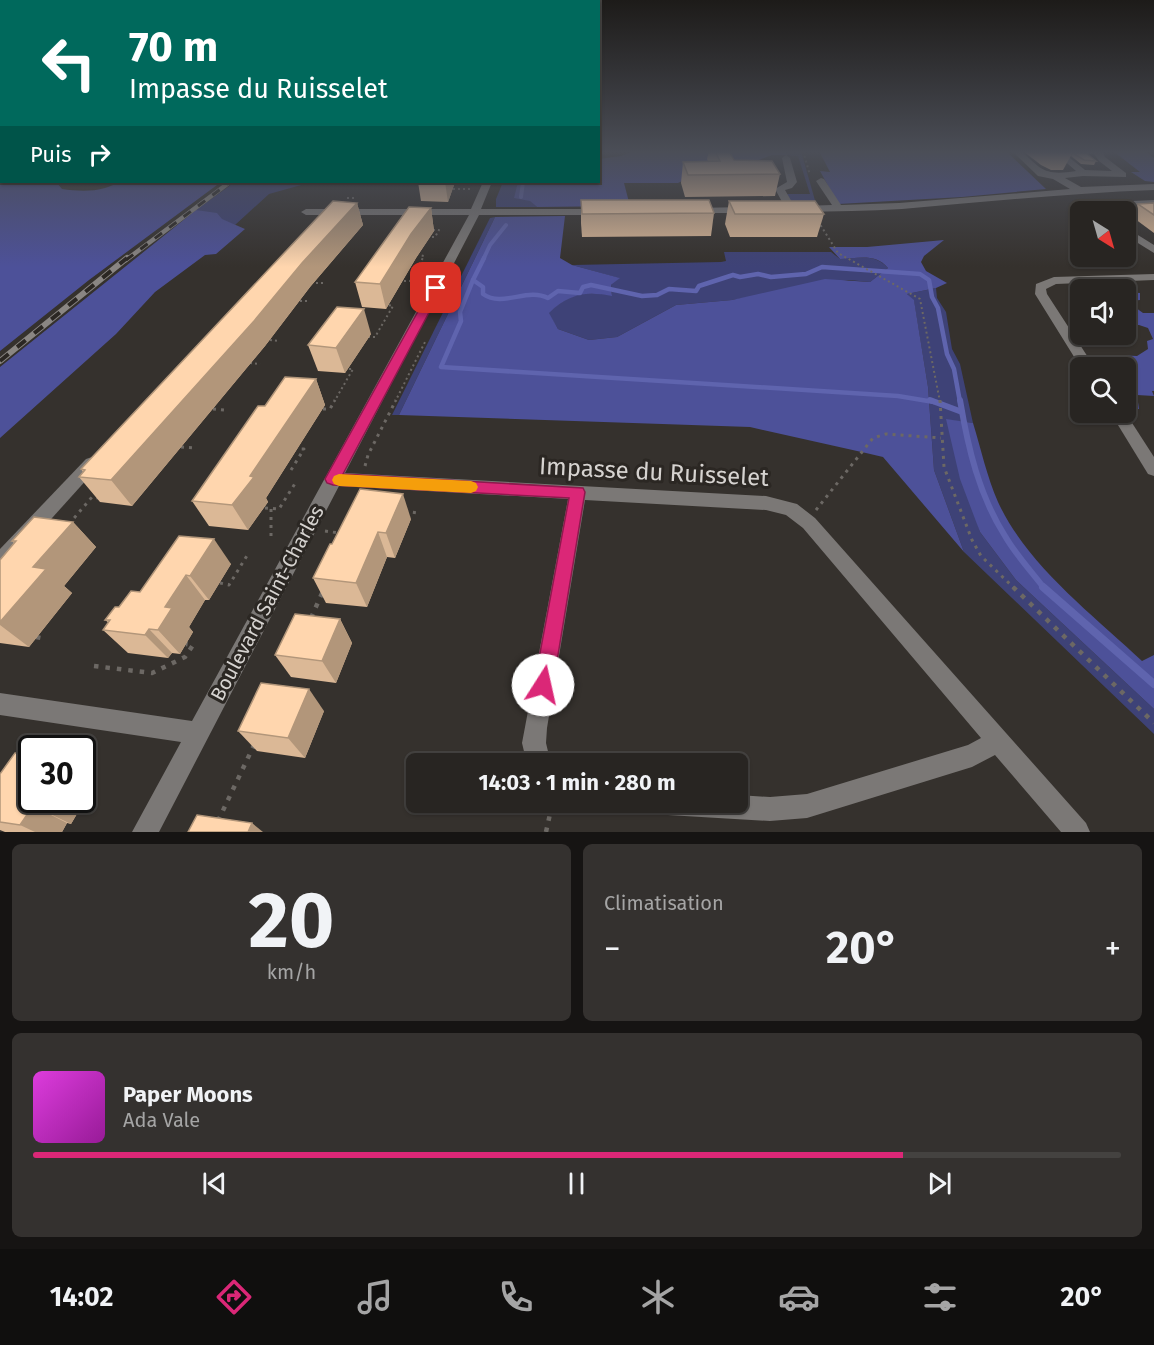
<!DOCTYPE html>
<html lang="fr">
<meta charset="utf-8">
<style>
:root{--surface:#282522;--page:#34312f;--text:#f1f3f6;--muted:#a5a5a5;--line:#444240;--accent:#db2777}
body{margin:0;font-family:"Fira Sans",sans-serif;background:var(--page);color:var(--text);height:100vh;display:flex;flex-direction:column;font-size:22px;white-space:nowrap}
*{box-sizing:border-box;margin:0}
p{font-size:20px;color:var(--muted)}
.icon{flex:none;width:33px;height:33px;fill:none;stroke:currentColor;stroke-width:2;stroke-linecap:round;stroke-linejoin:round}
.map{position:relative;height:832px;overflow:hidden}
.side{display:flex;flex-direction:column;gap:12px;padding:12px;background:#161413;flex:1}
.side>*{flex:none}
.banner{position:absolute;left:0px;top:0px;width:600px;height:183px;box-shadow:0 2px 4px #0004,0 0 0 2px var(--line);background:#00695c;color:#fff;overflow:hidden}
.needle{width:39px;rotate:143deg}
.fabs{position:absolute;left:1070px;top:201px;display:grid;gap:12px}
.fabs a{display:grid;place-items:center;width:66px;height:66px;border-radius:9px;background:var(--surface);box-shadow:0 2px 4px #0004,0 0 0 2px var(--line);font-size:30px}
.speed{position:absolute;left:18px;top:735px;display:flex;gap:12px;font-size:30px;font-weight:700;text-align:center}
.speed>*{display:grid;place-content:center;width:78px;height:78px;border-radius:50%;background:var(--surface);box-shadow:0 2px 4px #0004,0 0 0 2px var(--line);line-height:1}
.speed .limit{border:3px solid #111;border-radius:9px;background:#fff;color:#111}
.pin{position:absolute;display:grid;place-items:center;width:51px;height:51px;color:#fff;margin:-26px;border-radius:12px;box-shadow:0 3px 9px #0006}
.me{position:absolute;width:66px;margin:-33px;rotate:10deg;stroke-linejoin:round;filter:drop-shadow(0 0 4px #0008)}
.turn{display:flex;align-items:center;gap:21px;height:126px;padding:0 30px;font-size:27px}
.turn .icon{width:78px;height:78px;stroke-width:2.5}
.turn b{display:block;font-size:42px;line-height:51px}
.then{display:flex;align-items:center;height:57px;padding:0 30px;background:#0003;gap:12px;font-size:22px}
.big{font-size:45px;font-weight:700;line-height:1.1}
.side .widget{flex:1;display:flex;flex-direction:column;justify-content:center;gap:9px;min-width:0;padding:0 21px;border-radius:9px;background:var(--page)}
.side .dial{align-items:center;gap:0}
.dial b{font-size:78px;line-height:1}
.song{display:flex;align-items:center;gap:18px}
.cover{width:72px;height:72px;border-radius:9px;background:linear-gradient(135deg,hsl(300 70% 55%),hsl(300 70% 35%))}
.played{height:6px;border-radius:3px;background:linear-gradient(90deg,var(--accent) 80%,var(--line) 80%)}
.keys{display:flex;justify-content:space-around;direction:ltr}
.heat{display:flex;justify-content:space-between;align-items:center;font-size:33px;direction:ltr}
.side .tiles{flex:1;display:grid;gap:12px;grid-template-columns:1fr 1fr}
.widget:last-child{grid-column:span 2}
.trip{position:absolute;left:406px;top:753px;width:342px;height:60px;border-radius:9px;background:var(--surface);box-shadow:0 2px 4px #0004,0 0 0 2px var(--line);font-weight:700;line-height:60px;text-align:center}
.tab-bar{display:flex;height:96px;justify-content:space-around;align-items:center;background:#100f0e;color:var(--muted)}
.tab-bar .icon{width:42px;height:42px}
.tab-bar .selected{color:var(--accent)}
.tab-bar b{font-size:27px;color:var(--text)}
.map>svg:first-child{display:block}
.green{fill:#3e4277}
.forest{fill:#4d5199}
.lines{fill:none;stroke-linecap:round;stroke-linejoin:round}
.stream-far3{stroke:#5f64ae;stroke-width:4}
.stream-far2{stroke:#5f64ae;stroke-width:4.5}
.stream-far1{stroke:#5f64ae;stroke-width:6}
.stream{stroke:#5f64ae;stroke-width:8}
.path-far2{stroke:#6c6864;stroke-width:2;stroke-dasharray:2 3;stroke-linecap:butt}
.path-far1{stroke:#6c6864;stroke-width:3;stroke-dasharray:3 5;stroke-linecap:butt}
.path{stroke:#6c6864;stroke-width:4.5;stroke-dasharray:4.5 7;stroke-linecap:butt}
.minor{fill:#7b7876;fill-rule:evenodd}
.rail-far1-casing{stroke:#8a8683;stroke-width:4.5}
.rail-casing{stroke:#8a8683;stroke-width:6}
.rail-far1{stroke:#2b2723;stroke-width:3;stroke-dasharray:9;stroke-linecap:butt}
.rail{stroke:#2b2723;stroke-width:4;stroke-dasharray:11;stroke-linecap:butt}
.wall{fill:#dbb896}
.shaded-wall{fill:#b2967a}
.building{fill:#ffd6ae;stroke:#b2967a;stroke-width:1.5}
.route{fill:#db2777;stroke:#8e194d;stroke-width:1.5}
.slow{fill:#f59e0b}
.labels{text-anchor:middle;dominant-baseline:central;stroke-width:6;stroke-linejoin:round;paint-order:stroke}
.street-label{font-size:20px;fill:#d6d3d0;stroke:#2b2723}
.near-street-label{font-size:24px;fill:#d6d3d0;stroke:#2b2723}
</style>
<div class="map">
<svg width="1154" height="832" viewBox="0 0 1154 832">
<rect width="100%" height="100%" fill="#35312d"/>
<g class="green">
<path d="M786 151H801L816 204 793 205 787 194H810L798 156 787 155Z"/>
<path d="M235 182H312L269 194 235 225 196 210Z"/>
<path d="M503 182H518L517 188 537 207H496V199Z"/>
<path d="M495 217 399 415H392L488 222 490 218Z"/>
<path d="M724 252H831L840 259C858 258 875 253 888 268L870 282 848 280 732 300 676 305 617 337 589 340 558 329 548 313C573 292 582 292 612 295L611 285 619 278 572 265 721 262 726 261Z"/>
<path d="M936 288 937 298 946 312 952 349 960 364 973 423 947 420 980 532 1016 580 1154 709V734L964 552 934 470 928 387 914 301 907 294Z"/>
</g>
<g class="forest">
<path d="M633 151H786L787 155H772L753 162 692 176 678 183H624L630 206 537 207 530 201 514 198 518 182H598L599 159 621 156Z"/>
<path d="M819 151H1006L1046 189 962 197 838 204 820 171 830 172Z"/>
<path d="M1113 151H1145L1154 158V182L1145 181 1131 172H1140Z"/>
<path d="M0 159 2 182H59L57 183 62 189C76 191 91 192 105 188 118 184 118 181 133 182L131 184 145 182H221L89 280 0 351Z"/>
<path d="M196 210 217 213 222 219 245 229 216 254 205 255 155 292 116 334 0 438V367Z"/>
<path d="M565 216 560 258 572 265 620 278 611 285 612 296C584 291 570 294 549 313L558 329 589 340 617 337 676 305 732 300 825 279 870 282 888 268C876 253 858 258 840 259L829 247H867L944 240 924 256 921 262 926 271 947 283 936 288 907 294 914 300 928 387 934 470 964 552 883 457 866 453 750 427 399 415 495 217Z"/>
<path d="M1125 292 1140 293V300L1131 301 1132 305 1143 313H1154V391H1152L1154 396 1137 395 1139 409H1128L1125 405V368L1102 367 1111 361 1114 355 1137 356 1148 349 1147 341 1153 339 1148 328 1139 325H1125Z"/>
<path d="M946 419 973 423C981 449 987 477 998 502 1027 565 1092 614 1142 661L1154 655V709L1016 580 980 532 960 479Z"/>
</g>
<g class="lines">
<g class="stream-far3">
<path d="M521 197 523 182"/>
<path d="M483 260 490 245 506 225"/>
</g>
<g class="stream-far2">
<path d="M484 258 473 280 483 287V294C503 308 527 287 548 298L558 291 580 293 583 287 591 285 642 296 657 295 669 289 696 291 699 286 733 275 740 277 758 274 771 277 806 274 822 267 920 274 929 280 932 297 938 308 947 354 954 369 960 402"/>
<path d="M473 280 460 312 461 321 441 367 898 396 934 402"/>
</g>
<g class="stream-far1">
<path d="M930 400 962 412"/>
<path d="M960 400C968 448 979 495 1005 536 1016 555 1031 571 1044 588"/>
</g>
<path class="stream" d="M1043 587 1154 684"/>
<g class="path-far2">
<path d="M803 151 810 175"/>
<path d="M453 189H472"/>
<path d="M347 198H357"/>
<path d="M818 221 838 253 920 299 940 402"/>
<path d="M432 237H435L439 230H433"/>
<path d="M404 281H410L424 256 420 255"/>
<path d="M316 283H324"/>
<path d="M300 301H308"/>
<path d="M368 337H375L393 306 388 305"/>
<path d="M270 340 279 341"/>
<path d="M250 363 260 364"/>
<path d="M334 402 353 369H348"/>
<path d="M395 402 425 342"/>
</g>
<g class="path-far1">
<path d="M940 400 944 467 972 540 981 556 1014 588"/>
<path d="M213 409 224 410"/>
<path d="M323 409H330L335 400"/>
<path d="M181 447 195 448"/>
<path d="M365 466 368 455 396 400"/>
<path d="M291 470 304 449H297"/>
<path d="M265 508 279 509 296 482"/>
<path d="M271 509V537"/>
<path d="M816 510 873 438 886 434 941 438"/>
<path d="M405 511 418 513"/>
<path d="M69 524 92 497 98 498"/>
<path d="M325 531 339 533"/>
<path d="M220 583 229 585 248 554"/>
</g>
<g class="path">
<path d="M1013 587 1154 723"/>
<path d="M311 618 323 591"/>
<path d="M36 637 46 639"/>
<path d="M94 666 152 673 185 657 193 645 186 644"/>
<path d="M218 821 255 743"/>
<path d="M546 832 550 814"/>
</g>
<g class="minor">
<path d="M0 151H2L0 157Z"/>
<path d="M1012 151H1021C1042 170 1045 176 1076 171L1053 151H1102L1105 157 1126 173V177L1083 176 1065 178 1081 187 1154 184V190C1070 193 986 202 902 209 868 211 835 211 801 212L796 209 801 206 832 205 816 181 821 178 824 179 841 205 899 203 1070 189 1053 179 1038 176ZM1065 154H1094L1099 161 1112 171 1085 170Z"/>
<path d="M786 155 790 158 797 182 792 188 785 190 796 209 791 212 786 209 775 189 787 182 782 158Z"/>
<path d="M483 182H492L481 209H600L605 212 600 215H479L345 473 766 496 797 504 815 518 1086 823 1090 832H1061L995 755 972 767 807 818 770 821 651 814 642 811 639 802H738V795L770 797 807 794 968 745 981 738 803 528 786 515 766 510 585 500 547 728 546 743 551 764H527L522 743 568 499 339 486 159 832H132L181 742 0 715V693L192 721 469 215H306L301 212 306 209H471Z"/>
<path d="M1154 200V206L1090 209 1085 206 1090 203Z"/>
<path d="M693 208 747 207 752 210 747 213H689L688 211Z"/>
<path d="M1125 227 1154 245V253L1125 235Z"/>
<path d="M1154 274V280L1056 284 1046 289 1047 294 1095 368H1081L1035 294 1036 284 1054 277Z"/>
<path d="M1110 412H1125L1154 457V476L1148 474Z"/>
<path d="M92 457 98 459 100 463 98 467 7 568 0 570V549L86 459Z"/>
</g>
<g class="rail-far1-casing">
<path id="rail-far1" d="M126 260 230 182"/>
</g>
<g class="rail-casing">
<path id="rail" d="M0 361 127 258"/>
</g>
<use href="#rail-far1" class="rail-far1"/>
<use href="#rail" class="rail"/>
</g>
<g class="wall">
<path d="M709 151H729L734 160 780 174 775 196 685 197 681 183 683 162 708 161 707 159Z"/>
<path d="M1023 151H1071L1073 152 1063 170H1051L1041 165Z"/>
<path d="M1073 153 1096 161 1094 165 1081 164 1071 156Z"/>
<path d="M418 182H454V185L448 202 421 201Z"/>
<path d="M581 200 714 213 711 236 582 237 581 223Z"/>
<path d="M729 201 824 214 817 237H730L725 224Z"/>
<path d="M357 203 363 225 310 287 265 346 132 506 100 502 79 477 83 472 81 469Z"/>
<path d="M1154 203V233L1131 216 1138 204Z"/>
<path d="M431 208 434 231 416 258 386 309 362 307 355 282Z"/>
<path d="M371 334 345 373 318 371 308 345Z"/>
<path d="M316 379 325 405 266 498 268 502 248 530 209 526 192 501Z"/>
<path d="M411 519 395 558 387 557 367 607 326 603 313 578 332 544Z"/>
<path d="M73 522 96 547 64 586 72 593 29 647 0 643V560L14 543 12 541Z"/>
<path d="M179 536 231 564 209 600H205L189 627 193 632 180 654 172 653 168 658 128 653 103 630 109 623 105 620 140 592Z"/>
<path d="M340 619 352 643 336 683 291 677 275 655Z"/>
<path d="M324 711 305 758 257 751 238 731Z"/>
<path d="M82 772 94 779 84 795 87 797 71 824 67 823 62 832H5L0 830V774L82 800Z"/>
</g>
<g class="shaded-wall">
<path d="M445 182H454V185L448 202Z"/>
<path d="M357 203 363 225 310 287 265 346 132 506 111 480 302 263Z"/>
<path d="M431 208 434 231 416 258 386 309 380 284 411 234Z"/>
<path d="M364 309 371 334 345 373 336 348Z"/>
<path d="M316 379 325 405 266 498 268 502 248 530 232 505 250 476Z"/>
<path d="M403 494 411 519 395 558 386 533Z"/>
<path d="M73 522 96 547 64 586 72 593 29 647 0 625V622L33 567Z"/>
<path d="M378 532 387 557 367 607 356 583Z"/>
<path d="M214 539 231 564 209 600 190 576Z"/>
<path d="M186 575 205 600 189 627 193 632 180 654 158 630 165 607Z"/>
<path d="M340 619 352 643 336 683 322 661Z"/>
<path d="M149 629 172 653 168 658 145 635Z"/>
<path d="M309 689 324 711 305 758 288 738Z"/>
<path d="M82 772 94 779 84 795 87 797 71 824 36 807 42 800H82Z"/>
<path d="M33 806 67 823 62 832H35L20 825Z"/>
<path d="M252 823 263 832H248Z"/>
</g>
<g class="building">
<path d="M715 151H729L734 160 772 161 780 174 688 175 683 162 720 161Z"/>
<path d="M1057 151H1070L1073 152H1060Z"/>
<path d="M1073 153H1086L1096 161 1084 160Z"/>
<path d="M581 200H709L714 213 582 214Z"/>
<path d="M333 201 357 203 302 263 254 321 111 480 79 477 85 470 81 469 96 453Z"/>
<path d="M729 201H815L824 214H735Z"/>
<path d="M1154 203V215L1138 204Z"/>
<path d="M409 207 431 208 411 234 380 284 355 282Z"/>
<path d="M337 307 364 309 336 348 308 345Z"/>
<path d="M285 377 316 379 250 476 254 477 232 505 192 501 258 406H265Z"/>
<path d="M360 489 403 494 386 533 378 532 356 583 313 578 330 544H332Z"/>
<path d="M34 517 73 522 33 567 46 569 0 622V560L16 541H12Z"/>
<path d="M179 536 214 539 190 576 186 575 165 607 172 608 158 630 149 629 145 635 103 630 110 620H105L115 607H119L131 591 140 592Z"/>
<path d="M295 614 340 619 322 661 275 655Z"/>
<path d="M261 683 309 689 288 738 238 731Z"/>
<path d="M15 753 32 756V800H42L36 807 33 806 20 825 0 822V774Z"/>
<path d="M197 815 252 823 248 832H188Z"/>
</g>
<linearGradient id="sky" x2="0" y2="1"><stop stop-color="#1d1b19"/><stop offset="0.57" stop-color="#4b4e57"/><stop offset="1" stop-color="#4b4e57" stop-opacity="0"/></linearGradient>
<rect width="1154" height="267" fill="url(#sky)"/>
<path class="route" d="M436 284 442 288 343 474 583 488 585 492 553 685 550 692 543 695 537 692 534 685 569 498 333 485 327 483 325 479 431 288Z"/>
<path class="slow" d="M339 474 471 481 476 483 478 487 476 491 471 493 339 486 334 484 332 480 334 476Z"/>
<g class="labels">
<g class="street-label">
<text transform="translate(267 603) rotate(-62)">Boulevard Saint-Charles</text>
</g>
<g class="near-street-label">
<text transform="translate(654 472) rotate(3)">Impasse du Ruisselet</text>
</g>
</g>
</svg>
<div class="fabs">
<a><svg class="needle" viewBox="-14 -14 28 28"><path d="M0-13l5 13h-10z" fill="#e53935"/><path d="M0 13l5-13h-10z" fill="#a5a5a5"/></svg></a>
<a><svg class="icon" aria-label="sound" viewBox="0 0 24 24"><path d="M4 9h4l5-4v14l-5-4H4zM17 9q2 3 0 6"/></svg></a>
<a><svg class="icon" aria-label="search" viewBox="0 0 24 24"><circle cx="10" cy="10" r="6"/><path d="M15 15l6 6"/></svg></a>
</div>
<div class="speed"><div class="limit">30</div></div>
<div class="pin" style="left:436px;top:288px;background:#d93025"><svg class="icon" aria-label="arrive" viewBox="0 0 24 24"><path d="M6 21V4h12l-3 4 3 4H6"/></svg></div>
<svg class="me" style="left:543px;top:685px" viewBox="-20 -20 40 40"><circle r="19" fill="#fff"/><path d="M0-13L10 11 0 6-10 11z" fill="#db2777"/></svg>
<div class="trip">14:03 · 1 min · 280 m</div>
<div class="banner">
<div class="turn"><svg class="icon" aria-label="left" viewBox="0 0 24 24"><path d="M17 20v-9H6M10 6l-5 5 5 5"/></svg><div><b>70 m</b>Impasse du Ruisselet</div></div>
<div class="then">Puis<svg class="icon" aria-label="right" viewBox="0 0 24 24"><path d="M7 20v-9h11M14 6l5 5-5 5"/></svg></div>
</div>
</div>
<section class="side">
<div class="tiles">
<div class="widget dial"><b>20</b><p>km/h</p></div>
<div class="widget"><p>Climatisation</p>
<div class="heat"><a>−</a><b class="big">20°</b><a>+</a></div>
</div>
<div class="widget">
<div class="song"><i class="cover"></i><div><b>Paper Moons</b><p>Ada Vale</p></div></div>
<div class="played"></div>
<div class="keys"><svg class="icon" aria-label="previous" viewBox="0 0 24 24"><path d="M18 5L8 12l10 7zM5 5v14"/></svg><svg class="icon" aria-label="pause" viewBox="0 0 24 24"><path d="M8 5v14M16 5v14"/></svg><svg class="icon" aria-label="next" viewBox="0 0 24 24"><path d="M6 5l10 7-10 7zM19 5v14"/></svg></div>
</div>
</div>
</section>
<nav class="tab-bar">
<b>14:02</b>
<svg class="icon selected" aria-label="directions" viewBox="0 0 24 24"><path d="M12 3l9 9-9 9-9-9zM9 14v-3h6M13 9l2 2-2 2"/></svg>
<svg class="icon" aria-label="music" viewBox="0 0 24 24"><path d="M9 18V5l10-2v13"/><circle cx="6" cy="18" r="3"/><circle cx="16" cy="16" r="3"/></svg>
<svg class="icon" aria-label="phone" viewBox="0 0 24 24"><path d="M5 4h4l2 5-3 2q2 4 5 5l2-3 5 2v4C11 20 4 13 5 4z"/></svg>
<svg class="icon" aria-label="climate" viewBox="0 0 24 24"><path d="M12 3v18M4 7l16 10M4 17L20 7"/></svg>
<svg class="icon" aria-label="car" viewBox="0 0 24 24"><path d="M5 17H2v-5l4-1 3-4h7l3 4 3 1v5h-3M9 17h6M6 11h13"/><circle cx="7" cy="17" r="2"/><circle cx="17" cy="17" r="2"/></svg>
<svg class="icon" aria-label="filters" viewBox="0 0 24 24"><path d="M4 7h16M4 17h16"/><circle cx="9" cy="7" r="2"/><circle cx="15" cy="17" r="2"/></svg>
<b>20°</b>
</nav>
